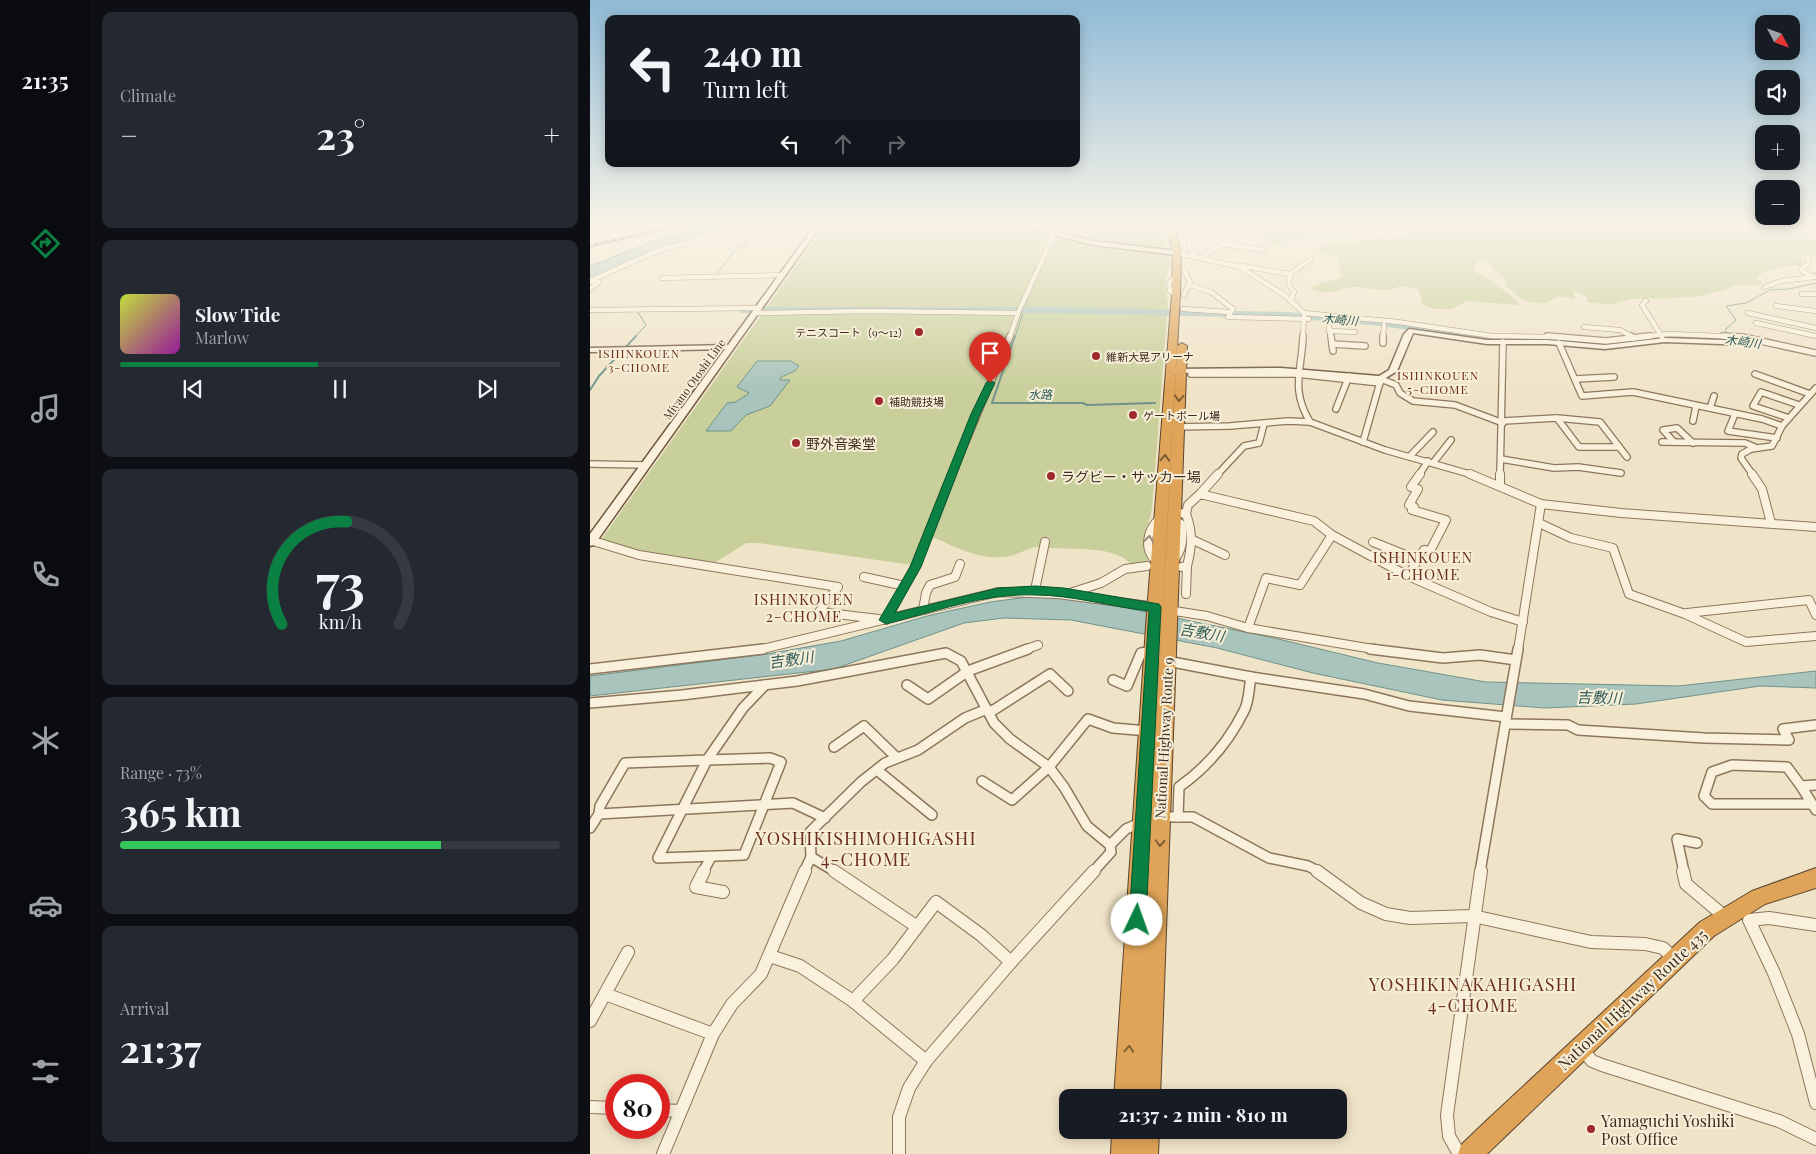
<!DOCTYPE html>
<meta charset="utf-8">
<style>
:root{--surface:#171b24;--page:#242831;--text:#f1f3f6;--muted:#9ea1a6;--line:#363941;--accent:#0b8043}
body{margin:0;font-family:"Playfair Display","Noto Sans JP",serif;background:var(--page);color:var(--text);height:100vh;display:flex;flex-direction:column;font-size:19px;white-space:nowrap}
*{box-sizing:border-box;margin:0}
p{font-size:16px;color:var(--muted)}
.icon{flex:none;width:28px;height:28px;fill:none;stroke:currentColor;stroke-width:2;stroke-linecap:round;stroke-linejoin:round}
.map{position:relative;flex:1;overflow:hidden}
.drawer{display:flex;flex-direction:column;gap:12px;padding:12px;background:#0d0f14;width:500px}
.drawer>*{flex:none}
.hud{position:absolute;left:15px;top:15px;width:475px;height:152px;border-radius:10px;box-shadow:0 2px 12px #0003;background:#171b24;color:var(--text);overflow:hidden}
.needle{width:32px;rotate:131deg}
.buttons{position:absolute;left:1165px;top:15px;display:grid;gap:10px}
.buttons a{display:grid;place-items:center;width:45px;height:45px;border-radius:10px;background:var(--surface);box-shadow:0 2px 12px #0003;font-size:25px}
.speed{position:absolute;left:15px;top:1074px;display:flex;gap:10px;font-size:25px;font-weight:700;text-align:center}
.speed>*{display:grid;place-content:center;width:65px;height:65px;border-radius:50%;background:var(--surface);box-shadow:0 2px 12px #0003;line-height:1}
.speed .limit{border:8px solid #d22;background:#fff;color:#111}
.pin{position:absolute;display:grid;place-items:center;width:42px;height:42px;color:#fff;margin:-51px -21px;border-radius:50% 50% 50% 0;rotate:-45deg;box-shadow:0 0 5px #0007}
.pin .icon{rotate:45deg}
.me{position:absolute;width:55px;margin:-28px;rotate:3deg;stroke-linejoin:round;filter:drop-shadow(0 0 4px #0008)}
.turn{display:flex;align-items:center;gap:18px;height:105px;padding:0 15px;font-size:22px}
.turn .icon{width:65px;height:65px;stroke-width:2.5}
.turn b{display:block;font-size:35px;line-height:42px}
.lanes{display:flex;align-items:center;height:48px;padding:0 15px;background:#0003;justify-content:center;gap:25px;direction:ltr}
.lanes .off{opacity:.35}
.big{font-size:38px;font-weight:700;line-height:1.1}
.drawer .widget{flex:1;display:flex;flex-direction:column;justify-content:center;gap:8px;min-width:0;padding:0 18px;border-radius:10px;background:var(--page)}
.drawer .dial{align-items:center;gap:0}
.dial svg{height:130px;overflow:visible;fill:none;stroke:var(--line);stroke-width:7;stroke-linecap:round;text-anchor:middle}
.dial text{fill:var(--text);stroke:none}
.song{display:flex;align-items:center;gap:15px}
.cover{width:60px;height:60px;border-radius:8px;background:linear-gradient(135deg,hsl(70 70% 55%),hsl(300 70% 35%))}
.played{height:5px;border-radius:2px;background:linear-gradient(90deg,var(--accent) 45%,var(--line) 45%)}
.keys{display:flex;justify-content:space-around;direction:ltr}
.heat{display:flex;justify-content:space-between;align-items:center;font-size:28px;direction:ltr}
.charge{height:8px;border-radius:4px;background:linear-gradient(90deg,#34c759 73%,var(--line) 0)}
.trip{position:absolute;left:469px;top:1089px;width:288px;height:50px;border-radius:10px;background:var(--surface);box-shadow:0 2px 12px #0003;font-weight:700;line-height:50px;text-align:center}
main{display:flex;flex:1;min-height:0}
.menu{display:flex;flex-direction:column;width:90px;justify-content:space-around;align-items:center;background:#090b0e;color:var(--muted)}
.menu .icon{width:35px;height:35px}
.menu .on{color:var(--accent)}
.menu b{font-size:22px;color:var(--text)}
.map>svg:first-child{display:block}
.green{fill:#c9cf9b}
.water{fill:#a9c4bc;stroke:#6f938a}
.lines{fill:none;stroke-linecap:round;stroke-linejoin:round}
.stream-far1{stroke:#6f938a;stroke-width:1}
.stream{stroke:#6f938a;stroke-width:2}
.river{fill:#a9c4bc;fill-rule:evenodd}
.street-far4-casing{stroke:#8d765c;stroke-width:5.5}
.street-far3-casing{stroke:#8d765c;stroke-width:8}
.street-far2-casing{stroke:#8d765c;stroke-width:10}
.street-far1-casing{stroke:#8d765c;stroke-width:12}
.street-casing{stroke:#8d765c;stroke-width:14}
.secondary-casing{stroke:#6f573f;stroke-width:3}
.highway-casing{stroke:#5b4430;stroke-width:2}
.street-far4{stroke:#faf1dc;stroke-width:4.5}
.street-far3{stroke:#faf1dc;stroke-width:5.5}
.street-far2{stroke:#faf1dc;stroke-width:8}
.street-far1{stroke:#faf1dc;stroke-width:9}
.street{stroke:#faf1dc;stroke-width:12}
.secondary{fill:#faf1dc;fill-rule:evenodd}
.highway{fill:#e0a458;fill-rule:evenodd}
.rail-casing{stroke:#3d2e20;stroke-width:2.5}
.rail{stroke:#f7eed8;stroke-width:1;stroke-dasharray:4.5;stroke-linecap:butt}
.oneway{stroke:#7e5d36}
.oneway2{stroke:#9c907e}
.route{fill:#0b8043;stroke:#07532c}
.poi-dot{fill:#9e2a2b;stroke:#f7eed8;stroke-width:2}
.labels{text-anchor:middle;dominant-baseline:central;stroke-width:4;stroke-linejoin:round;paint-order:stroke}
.far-poi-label{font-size:11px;fill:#3d2e20;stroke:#f7eed8;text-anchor:start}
.far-street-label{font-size:11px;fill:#3d2e20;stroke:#f7eed8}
.far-water-label{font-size:12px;font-style:italic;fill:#2f5d5a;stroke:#f7eed8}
.far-neighbourhood-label{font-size:12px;letter-spacing:1px;fill:#6b2e1e;stroke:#f7eed8}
.poi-label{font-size:14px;fill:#3d2e20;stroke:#f7eed8;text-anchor:start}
.street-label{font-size:14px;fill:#3d2e20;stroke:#f7eed8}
.neighbourhood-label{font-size:15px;letter-spacing:1px;fill:#6b2e1e;stroke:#f7eed8}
.water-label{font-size:15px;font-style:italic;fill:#2f5d5a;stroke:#f7eed8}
.near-street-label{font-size:16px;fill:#3d2e20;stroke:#f7eed8}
.near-poi-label{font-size:16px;fill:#3d2e20;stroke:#f7eed8;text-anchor:start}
.near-neighbourhood-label{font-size:18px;letter-spacing:1px;fill:#6b2e1e;stroke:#f7eed8}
</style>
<main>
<nav class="menu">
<b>21:35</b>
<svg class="icon on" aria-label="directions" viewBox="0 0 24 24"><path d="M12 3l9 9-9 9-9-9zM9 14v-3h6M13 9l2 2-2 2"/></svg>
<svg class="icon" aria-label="music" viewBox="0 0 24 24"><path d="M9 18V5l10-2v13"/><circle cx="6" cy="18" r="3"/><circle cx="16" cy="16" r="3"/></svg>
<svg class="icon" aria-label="phone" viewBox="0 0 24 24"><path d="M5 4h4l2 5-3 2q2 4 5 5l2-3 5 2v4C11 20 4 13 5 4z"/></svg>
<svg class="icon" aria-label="climate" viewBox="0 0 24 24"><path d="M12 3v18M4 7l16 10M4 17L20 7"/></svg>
<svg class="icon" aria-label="car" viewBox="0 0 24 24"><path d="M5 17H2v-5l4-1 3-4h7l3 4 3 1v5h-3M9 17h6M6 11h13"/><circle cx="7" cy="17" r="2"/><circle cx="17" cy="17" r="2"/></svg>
<svg class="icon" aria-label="filters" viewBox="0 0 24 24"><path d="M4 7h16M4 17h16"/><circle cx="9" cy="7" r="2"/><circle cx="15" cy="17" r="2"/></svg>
</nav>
<section class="drawer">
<div class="widget"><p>Climate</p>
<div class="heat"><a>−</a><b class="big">23°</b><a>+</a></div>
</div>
<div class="widget">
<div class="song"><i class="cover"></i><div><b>Slow Tide</b><p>Marlow</p></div></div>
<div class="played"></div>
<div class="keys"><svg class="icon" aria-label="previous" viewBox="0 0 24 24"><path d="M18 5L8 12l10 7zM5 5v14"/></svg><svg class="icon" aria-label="pause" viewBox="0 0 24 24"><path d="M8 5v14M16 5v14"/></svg><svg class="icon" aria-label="next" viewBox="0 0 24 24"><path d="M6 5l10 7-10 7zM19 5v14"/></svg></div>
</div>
<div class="widget dial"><svg viewBox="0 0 100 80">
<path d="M14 69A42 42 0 1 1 86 69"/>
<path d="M14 69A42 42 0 0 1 54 6" stroke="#0b8043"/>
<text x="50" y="56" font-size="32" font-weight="700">73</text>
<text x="50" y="72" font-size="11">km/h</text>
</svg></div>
<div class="widget"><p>Range · 73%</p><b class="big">365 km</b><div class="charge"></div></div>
<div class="widget"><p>Arrival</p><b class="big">21:37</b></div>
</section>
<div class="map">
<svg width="1226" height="1154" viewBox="0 0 1226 1154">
<rect width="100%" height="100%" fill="#f0e4c8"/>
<g class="green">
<path d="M233 228H425L448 232 455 228H572L576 243 573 248 582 257 581 266 575 280 578 303 562 508C558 536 547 530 559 563L542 566C529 545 481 550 458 548 443 542 430 556 415 557 386 560 359 544 334 533L322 565 169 543H156L123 564 59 555 11 540Z"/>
<path d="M667 228H793V230L753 239 746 237 708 239 682 245 681 242 669 241 679 236Z"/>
<path d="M823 228H1214L1215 236 1226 240V253L1207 258 1214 261 1210 266C1197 266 1174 267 1166 279L1172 281 1171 285H1144L1139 289 1109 296 1086 298 1042 299 1021 304 1000 303 996 300 998 298 983 290 985 299 969 296 956 303 940 302 932 299 916 286 917 281 901 267 903 264 890 259 884 264 886 269 883 271 898 278 928 301V305L877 301 862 309H845L833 305 828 289 810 286C796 295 779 286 763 287 745 289 741 297 720 289L725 285 751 278 748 256 725 251 738 244 749 245 791 237 792 240 813 237Z"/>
</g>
<g class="water">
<path d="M108 228H147L92 243 0 280V266L72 238Z"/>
<path d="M167 361H201L209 366 205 371 191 377 190 380H200L180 406 156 415 141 431H116L137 403 146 402 159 393 147 387Z"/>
<path d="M438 597 493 599 684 638 788 663 896 682 1088 686 1226 671V688L1170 686 1046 704 955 708 852 700 723 673 627 648 481 620 414 618 374 623 244 669 0 696V676L177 654 251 641 337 616 400 602Z"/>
</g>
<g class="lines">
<g class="stream-far1">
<path d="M1226 272 1223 275 1226 276"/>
<path d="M126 276 143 252 158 242 152 238 167 228"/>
<path d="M1135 336 1136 329 1146 320 1136 306 1156 303 1180 290 1199 289 1226 283"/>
<path d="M45 337 56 325 47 311"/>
<path d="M425 337 434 310"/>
</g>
<g class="stream">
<path d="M425 336 402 403H493L497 405 565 403"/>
<path d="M0 390 9 376 46 336"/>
</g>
<g class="river">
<path d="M461 307 698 312 791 320 902 336 947 335 952 338 947 341 902 342 791 326 698 318 461 313H151L146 310 151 307Z"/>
<path d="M1079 334 1151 336 1156 339 1151 342 1054 341 1049 338 1054 335Z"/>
</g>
<g class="street-far4-casing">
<g id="street-far4">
<path d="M597 228 599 246 605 256"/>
<path d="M631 244 673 250"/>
<path d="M587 253 650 267 694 295 714 313 713 337"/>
<path d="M1218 256 1219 263 1212 269 1213 272 1224 277"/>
<path d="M611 258 631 244 654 233"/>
<path d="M652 266 700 274 699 285 704 292 701 301"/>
<path d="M594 270 600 282 594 295"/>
<path d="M700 274 721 259"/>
<path d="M72 278 192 275"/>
<path d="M0 281 67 251 150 228"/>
<path d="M600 285 621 292 643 309 638 317 719 319"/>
<path d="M1175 287 1191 281 1224 277"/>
<path d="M0 289 9 282H2"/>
<path d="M586 294 580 291 579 283 587 275"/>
<path d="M1212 294H1226"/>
<path d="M1056 301 1052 305 1072 337"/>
<path d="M1186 306 1226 311"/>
<path d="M593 309 639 312"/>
<path d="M0 310 170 308"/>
<path d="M166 313 276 311 428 313"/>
<path d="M714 313 808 322 902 336 972 337"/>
<path d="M1158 313 1226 328"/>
<path d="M738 321 741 337"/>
<path d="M1166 323 1226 336"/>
<path d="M994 327 1030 330 1043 337"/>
<path d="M739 331 765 332"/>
<path d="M420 337 428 313 464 234"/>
<path d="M793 337 794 325"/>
<path d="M1048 337 1080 334 1154 337"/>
</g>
</g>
<g class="street-far3-casing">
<g id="street-far3">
<path d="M713 336C712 370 700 389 720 422"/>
<path d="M741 336 743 351"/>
<path d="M957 336 1016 341 1060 336"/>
<path d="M1041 336 1044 338"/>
<path d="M1133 336 1152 337 1226 353"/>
<path d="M793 343V336"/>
<path d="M969 343 992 396 1043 392 1172 419 1192 426"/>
<path d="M742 344 775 346"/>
<path d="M601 374H707L790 383"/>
<path d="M1165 374 1220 394"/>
<path d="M985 379 1024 377"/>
<path d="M1120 408 1124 396"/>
<path d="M746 409 759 376"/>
<path d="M1145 414 1138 431 1187 438"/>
<path d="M967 418 1010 422 1037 457"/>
<path d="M1199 418 1163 406 1171 392 1209 405"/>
<path d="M913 421 967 418 989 447H1029"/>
<path d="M1103 421 1106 406"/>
<path d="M584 427 640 426 698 421 720 422 795 450 883 475"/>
<path d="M773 442 791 379 806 385 810 393 823 401 865 405 913 423"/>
<path d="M1072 442 1155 443 1167 448"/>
<path d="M1084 442 1073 430 1087 428 1103 443"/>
<path d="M820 456 843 432"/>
<path d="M911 459 964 468 988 467 1031 473"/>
<path d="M843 463 861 440"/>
<path d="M0 464 56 465"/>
<path d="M362 475 420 336"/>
<path d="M627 475 654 446 669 443 674 424"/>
<path d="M829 475 838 461"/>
<path d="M910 475 913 342"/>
<path d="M1163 475 1151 458 1152 454 1161 449 1182 446 1192 426 1226 388"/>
</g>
</g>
<g class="street-far2-casing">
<g id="street-far2">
<path d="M880 474 951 504 1031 513 1226 527"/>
<path d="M1162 474 1172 489 1181 523"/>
<path d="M910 485V474"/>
<path d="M610 494 628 474"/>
<path d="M583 512 596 514 598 505 610 494 724 521 742 535 818 576 901 612 933 622"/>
<path d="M949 523 981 538 1023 548 1039 594 1095 614 1156 642 1226 636"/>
<path d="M0 540 49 555 248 587 229 612 289 619"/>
<path d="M603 540 635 555"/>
<path d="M783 542 828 560"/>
<path d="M583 561C593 550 594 538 591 524L584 520"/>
<path d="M568 563C553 550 556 531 570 518"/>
<path d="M592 567 597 566C602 547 603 533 596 514"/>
<path d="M818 576 834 550 840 551 856 520 822 510 824 507 819 505 828 489 821 487 830 474"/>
<path d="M274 577 315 586"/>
<path d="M445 590 455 542"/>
<path d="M480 593 511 583 535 569 557 566"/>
<path d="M596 594 597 566"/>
<path d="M333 610 336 593 340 585 365 577 370 564"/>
<path d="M578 610 617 616 658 628 789 650"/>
<path d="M1097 613 1219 600 1226 615"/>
<path d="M296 620 325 567 362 474"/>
<path d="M658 628 676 578 710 585 742 535"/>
<path d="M168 650 408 592 468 594 567 607"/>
<path d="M434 650 448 645"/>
<path d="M928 650 951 504"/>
</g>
</g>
<g class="street-far1-casing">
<g id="street-far1">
<path d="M780 649 853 658 890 655 926 660"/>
<path d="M577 661 661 677"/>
<path d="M0 669 173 649"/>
<path d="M523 680 537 686 551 653 563 651"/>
<path d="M317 685 338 699 378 671 438 649"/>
<path d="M0 703 92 695 207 681 356 653 371 661 404 723 420 739 459 767 474 787 497 826 520 845 521 852 503 872"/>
<path d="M399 713 460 674 478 691"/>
<path d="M916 724 978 725 988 730 1114 738 1199 740 1193 729 1226 725"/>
<path d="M244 747 274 726 306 757"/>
<path d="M180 758 191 762 154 855 68 858 117 760Z"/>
<path d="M287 770 342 815"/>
<path d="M392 781 422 800 459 767 498 719 523 728 558 731"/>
<path d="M1226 785 1211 786 1226 810"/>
<path d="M1211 786 1197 767 1142 765 1122 772 1114 796 1122 804H1222"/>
<path d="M9 814 10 806 35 763 117 760 153 708 175 685"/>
<path d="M571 817H603L679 858 718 866 730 872"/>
<path d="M588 817 589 787C616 768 639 741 654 711 659 702 659 687 661 677L774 694 819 706 916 717"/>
<path d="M0 828 9 814 203 803 235 818"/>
<path d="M520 845 536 829 550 823"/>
<path d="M221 857 246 872"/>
<path d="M113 872 121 857"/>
<path d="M214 872 221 857 220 832 271 782 295 763 328 750 375 718 397 709"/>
<path d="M890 872 928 649"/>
<path d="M1094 872 1087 839 1107 843"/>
</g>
</g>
<g class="street-casing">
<g id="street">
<path d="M114 871 106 887 133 892"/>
<path d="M244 871 326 926"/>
<path d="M727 871 771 903 796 914 820 918 883 916 1001 942 1055 944 1073 948 1083 958"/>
<path d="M1093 871 1096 884 1134 916"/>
<path d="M1226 925 1179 918 1159 920 1184 973 1208 1034 1226 1103"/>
<path d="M180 956 210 966 263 1001 336 1061"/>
<path d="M15 994 123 1034"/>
<path d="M263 1001 303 959 346 902 391 935 421 962"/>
<path d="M0 1021 38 952"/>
<path d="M992 1049 1002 1061 1012 1065 1189 1121 1226 1139"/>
<path d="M0 1107 26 1108"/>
<path d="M69 1110 90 1111"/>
<path d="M73 1154 123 1034 142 1004 171 974 215 871"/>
<path d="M309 1154V1117L319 1088 336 1061 421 962 504 871"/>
<path d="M869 1154 859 1136 857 1115 891 871"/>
</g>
</g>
<g class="secondary-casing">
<g id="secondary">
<path d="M223 228H229L4 545 0 546V534L135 349 0 352V348L138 345Z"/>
<path d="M437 228H450L503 241 587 251 590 253 587 255 503 245Z"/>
<path d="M819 329 897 340H957L1015 345 1075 338 1160 341 1164 343 1160 345 1075 342 1015 349 957 344H897L823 333 807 371 791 381 691 372 581 373 577 371 581 369 691 368 789 376 799 370 814 334Z"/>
</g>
</g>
<g class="highway-casing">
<g id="highway">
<path d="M577 228H585L591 253 590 294 558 877 587 346 592 343 597 346 570 1098H524L557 612 582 294 583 253Z"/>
<path d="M1226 868V888L1175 904 1124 936 897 1154H868L871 1145 895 1122 1110 922 1162 891Z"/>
<path d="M522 1130H569L568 1154H521Z"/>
</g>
</g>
<use href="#street-far4" class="street-far4"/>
<use href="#street-far3" class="street-far3"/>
<use href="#street-far2" class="street-far2"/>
<use href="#street-far1" class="street-far1"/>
<use href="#street" class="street"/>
<use href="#secondary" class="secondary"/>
<use href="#highway" class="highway"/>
<g class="rail-casing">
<path id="rail" d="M0 246 78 228"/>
</g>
<use href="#rail" class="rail"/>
</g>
<defs><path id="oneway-chevron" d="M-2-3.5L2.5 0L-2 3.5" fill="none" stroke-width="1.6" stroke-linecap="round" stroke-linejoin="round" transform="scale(1.25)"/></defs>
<g class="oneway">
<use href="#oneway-chevron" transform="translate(589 398) rotate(94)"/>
<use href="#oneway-chevron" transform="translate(575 458) rotate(-87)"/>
<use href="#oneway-chevron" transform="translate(570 843) rotate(93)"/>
<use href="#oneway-chevron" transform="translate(539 1049) rotate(-86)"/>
</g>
<use class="oneway2" href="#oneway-chevron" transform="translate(559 539) rotate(-84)"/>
<linearGradient id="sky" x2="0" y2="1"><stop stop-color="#8fbad6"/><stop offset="0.58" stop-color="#f8f3e6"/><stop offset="1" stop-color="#f8f3e6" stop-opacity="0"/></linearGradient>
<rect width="1226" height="390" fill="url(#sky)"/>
<path class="route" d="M400 380 405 383 390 414 331 567 305 613 408 588 445 586 474 588 569 604 571 607 556 920 553 926 547 928 542 926 539 920 559 611C521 607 483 595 445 595 395 593 344 612 296 624L289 620 320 567 381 414 396 383Z"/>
<g class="poi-dot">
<circle cx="329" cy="332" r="5"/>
<circle cx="506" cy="356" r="5"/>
<circle cx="289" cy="401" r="5"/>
<circle cx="543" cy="415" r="5"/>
<circle cx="206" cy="443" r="5"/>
<circle cx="461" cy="476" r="5"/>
<circle cx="1001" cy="1129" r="5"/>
</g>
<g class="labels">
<g class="far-poi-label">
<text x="319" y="332" text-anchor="end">テニスコート（9～12）</text>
<text x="516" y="356">維新大晃アリーナ</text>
<text x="299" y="401">補助競技場</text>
<text x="553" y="415">ゲートボール場</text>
</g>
<g class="far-street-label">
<text transform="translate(104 379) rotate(-54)">Miyano Otoshi Line</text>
</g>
<g class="far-water-label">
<text transform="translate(750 319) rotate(5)">木崎川</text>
<text transform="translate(1153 341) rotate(7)">木崎川</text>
<text x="450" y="394">水路</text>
</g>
<g class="far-neighbourhood-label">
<text x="49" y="353">ISHINKOUEN<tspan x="49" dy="14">3-CHOME</tspan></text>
<text x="848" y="375">ISHINKOUEN<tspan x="848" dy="14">5-CHOME</tspan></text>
</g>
<g class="poi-label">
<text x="216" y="443">野外音楽堂</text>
<text x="471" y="476">ラグビー・サッカー場</text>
</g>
<g class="street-label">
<text transform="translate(574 738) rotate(-87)">National Highway Route 9</text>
</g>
<g class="neighbourhood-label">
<text x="833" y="557">ISHINKOUEN<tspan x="833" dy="17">1-CHOME</tspan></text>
<text x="214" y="599">ISHINKOUEN<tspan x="214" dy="17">2-CHOME</tspan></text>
</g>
<g class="water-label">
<text transform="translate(612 632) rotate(10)">吉敷川</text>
<text transform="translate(201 659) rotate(-8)">吉敷川</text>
<text transform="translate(1009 697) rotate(1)">吉敷川</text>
</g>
<g class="near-street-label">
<text transform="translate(1042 999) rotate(-43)">National Highway Route 435</text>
</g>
<g class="near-poi-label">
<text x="1011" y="1120">Yamaguchi Yoshiki<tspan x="1011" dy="18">Post Office</tspan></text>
</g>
<g class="near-neighbourhood-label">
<text x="276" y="838">YOSHIKISHIMOHIGASHI<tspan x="276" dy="21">4-CHOME</tspan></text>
<text x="883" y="984">YOSHIKINAKAHIGASHI<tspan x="883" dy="21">4-CHOME</tspan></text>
</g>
</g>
</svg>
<div class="buttons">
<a><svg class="needle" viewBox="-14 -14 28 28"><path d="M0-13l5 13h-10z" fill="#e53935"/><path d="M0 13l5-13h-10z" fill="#9ea1a6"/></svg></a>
<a><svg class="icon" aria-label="sound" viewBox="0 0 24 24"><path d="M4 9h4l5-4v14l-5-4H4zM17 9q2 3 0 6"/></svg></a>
<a>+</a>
<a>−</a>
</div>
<div class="speed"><div class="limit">80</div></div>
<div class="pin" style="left:400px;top:383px;background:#d93025"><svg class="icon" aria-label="arrive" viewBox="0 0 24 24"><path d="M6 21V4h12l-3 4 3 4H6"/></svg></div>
<svg class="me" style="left:547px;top:920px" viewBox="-20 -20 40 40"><circle r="19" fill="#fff"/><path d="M0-13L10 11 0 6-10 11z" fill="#0b8043"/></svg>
<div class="trip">21:37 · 2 min · 810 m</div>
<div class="hud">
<div class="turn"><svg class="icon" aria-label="left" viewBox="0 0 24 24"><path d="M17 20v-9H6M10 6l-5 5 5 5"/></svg><div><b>240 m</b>Turn left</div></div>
<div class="lanes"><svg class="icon" aria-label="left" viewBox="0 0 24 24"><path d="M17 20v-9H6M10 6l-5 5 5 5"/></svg><svg class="icon off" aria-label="ahead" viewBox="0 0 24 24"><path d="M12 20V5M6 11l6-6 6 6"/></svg><svg class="icon off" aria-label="right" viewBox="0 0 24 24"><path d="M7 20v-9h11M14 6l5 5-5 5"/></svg></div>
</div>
</div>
</main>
